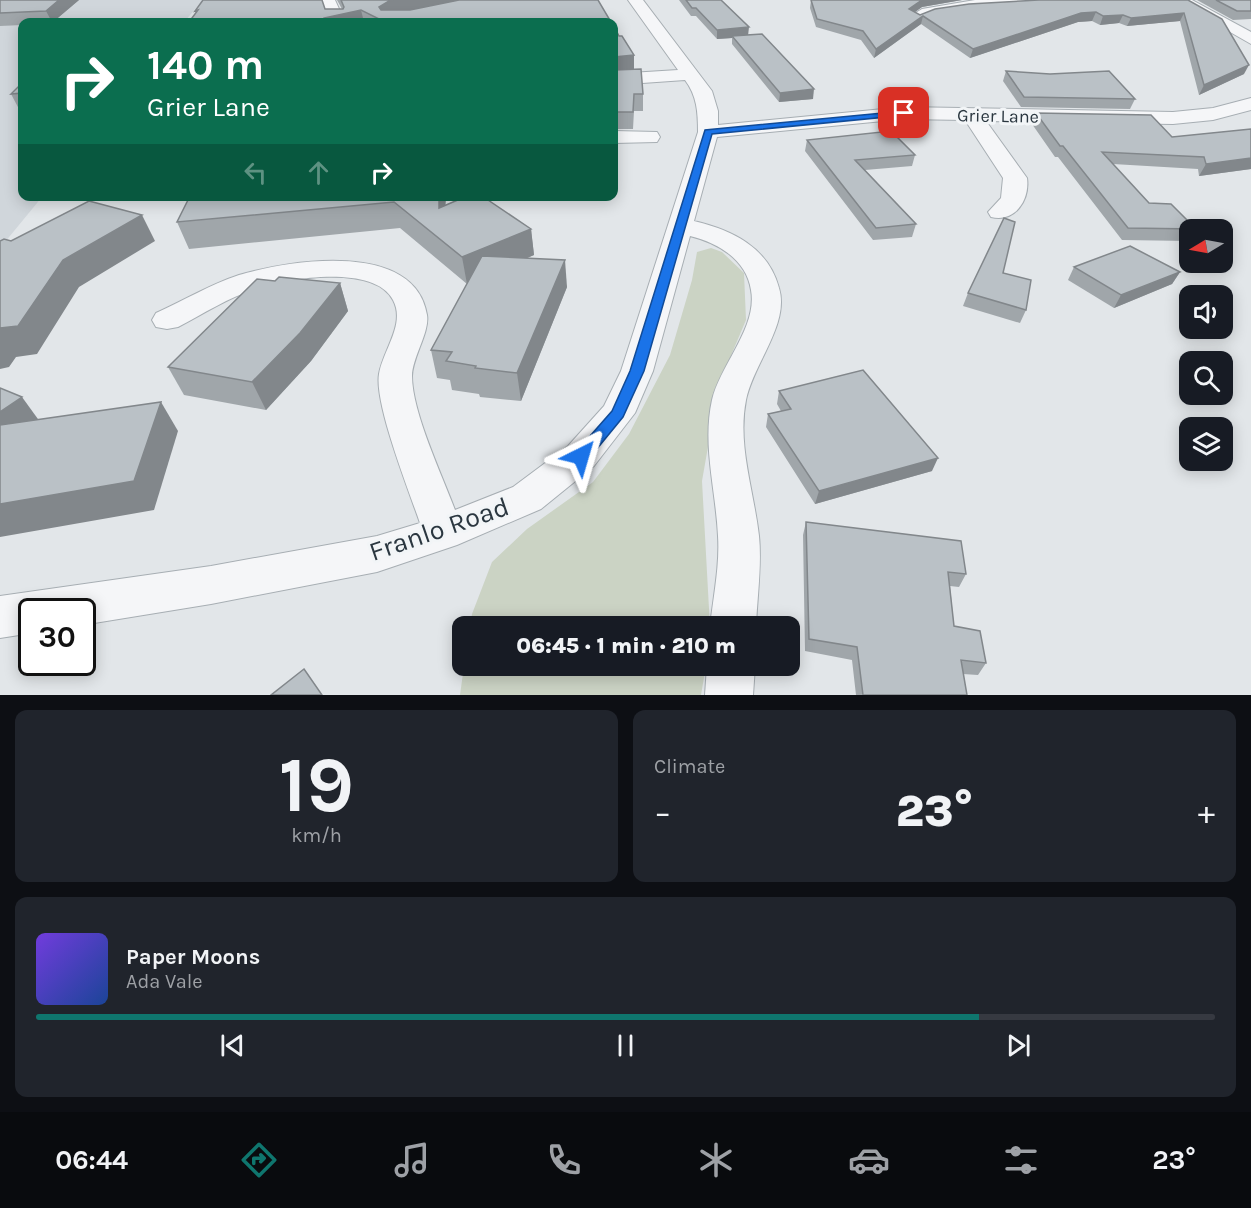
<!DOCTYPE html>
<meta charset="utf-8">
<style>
:root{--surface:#171b24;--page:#20242c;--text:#f1f3f6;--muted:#9ea1a6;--line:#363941;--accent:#0f766e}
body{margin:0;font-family:Karla,sans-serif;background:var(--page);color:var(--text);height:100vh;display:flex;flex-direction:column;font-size:22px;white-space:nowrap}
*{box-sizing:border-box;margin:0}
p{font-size:20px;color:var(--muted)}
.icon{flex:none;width:33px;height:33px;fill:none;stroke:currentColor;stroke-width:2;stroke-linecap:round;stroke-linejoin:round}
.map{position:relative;height:695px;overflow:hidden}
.sheet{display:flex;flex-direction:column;gap:15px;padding:15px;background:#0d0f14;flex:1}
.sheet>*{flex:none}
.top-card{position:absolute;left:18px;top:18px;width:600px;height:183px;border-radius:12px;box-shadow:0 3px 15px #0003;background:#0b6e4f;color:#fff;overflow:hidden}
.needle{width:39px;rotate:260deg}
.tools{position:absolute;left:1179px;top:219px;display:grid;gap:12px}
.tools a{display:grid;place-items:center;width:54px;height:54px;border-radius:12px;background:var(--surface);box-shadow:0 3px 15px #0003;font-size:30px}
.speed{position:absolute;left:18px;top:598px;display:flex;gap:12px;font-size:30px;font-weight:700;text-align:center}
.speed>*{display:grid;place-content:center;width:78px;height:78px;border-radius:50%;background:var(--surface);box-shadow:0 3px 15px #0003;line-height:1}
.speed .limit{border:3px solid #111;border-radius:9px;background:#fff;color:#111}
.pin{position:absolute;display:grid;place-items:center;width:51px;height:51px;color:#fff;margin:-26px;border-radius:12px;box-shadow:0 3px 9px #0006}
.me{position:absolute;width:66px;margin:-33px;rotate:40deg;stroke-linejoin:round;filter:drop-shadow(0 0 4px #0008)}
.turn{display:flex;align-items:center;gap:21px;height:126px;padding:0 30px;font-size:27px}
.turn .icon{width:78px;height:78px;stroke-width:2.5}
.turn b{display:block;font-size:42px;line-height:51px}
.lanes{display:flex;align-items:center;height:57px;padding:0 30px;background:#0003;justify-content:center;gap:30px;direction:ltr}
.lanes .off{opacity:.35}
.big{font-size:45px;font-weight:800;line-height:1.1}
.sheet .widget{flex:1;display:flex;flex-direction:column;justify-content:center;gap:9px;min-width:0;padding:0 21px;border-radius:12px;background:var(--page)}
.sheet .dial{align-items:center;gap:0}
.dial b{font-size:78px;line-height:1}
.song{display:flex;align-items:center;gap:18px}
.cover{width:72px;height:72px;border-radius:9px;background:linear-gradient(135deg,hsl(260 70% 55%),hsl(220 70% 35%))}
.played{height:6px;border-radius:3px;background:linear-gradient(90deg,var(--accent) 80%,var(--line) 80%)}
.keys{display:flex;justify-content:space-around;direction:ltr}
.heat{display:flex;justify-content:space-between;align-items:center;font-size:33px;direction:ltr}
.sheet .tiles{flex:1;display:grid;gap:15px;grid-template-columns:1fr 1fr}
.widget:last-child{grid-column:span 2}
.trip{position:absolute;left:452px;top:616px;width:348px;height:60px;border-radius:12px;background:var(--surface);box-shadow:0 3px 15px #0003;font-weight:800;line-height:60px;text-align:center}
.tab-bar{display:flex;height:96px;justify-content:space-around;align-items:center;background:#090b0e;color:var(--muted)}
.tab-bar .icon{width:42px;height:42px}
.tab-bar .current{color:var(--accent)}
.tab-bar b{font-size:27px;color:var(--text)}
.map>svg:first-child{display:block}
.built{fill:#d0d6db}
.green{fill:#cbd3c4}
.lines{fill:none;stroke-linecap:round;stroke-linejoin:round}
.minor-casing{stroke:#a7aeb3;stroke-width:2}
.minor{fill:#f5f6f8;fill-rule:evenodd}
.wall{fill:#a0a6aa}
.shaded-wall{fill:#82878b}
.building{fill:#bac1c6;stroke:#82878b;stroke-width:1.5}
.route{fill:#1a73e8;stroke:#114b97;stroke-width:1.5}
.labels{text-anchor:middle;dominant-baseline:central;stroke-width:6;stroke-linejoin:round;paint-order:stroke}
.far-street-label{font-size:18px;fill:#2b3740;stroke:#f2f5f7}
.near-street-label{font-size:27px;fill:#2b3740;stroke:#f2f5f7}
</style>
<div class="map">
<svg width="1251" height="695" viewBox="0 0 1251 695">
<rect width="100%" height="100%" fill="#e2e6e9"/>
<path class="built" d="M0 0H203L184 22H22V196L42 197 0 248Z"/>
<g class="green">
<path d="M711 248 722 252 744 273 746 320 719 384 702 481 710 627H470L472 614 492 562 527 529 593 482 629 434 670 355 692 280 697 252Z"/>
<path d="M464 666H706L701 695H460Z"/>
</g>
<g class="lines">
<g class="minor-casing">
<g id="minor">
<path d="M321 0H335L345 22H331Z"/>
<path d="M628 0H643L712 91 718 111V125L904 107 1173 112 1213 108 1251 98V110L1213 120 1173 124 986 121 1027 178C1030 200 1015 223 991 217L988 212 1001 198 1003 178 965 120 904 119 717 137 694 221C732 230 768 247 779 288 790 324 753 364 746 400 737 445 754 491 759 536 762 565 757 598 756 627H710C713 598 720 566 718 536 716 491 702 445 712 400 720 365 758 327 751 290 746 259 718 243 690 236L653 371 635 413 594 466 541 509 457 545 377 572 211 604 82 625V612H32V633L0 638V596L211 566 377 536 420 523C409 491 374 403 379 374 383 350 406 324 393 300 374 264 287 278 256 289 229 297 203 314 178 327L167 329 156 327 152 320 156 313C183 301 211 284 239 275 289 260 415 240 427 315 430 332 412 358 412 376 412 412 442 475 455 510L513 487 568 446 604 406 621 371 698 132C698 112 697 96 685 80L614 85V74L678 70Z"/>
<path d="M975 0H1078L1071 4 966 10 932 15 917 22 909 17 922 9Z"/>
<path d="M1174 0H1192L1251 32V44Z"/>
<path d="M614 131 657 132 660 137 657 142 614 143Z"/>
<path d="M707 666H755L753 695H705Z"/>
</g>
</g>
<use href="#minor" class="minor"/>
</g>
<g class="wall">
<path d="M0 0H79L53 22H22V25L0 26Z"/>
<path d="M337 0H598L611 22H189L325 9H342Z"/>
<path d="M679 0H721L748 35 813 99 779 102 732 44V38L717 39 696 16H691Z"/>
<path d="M811 0H962L922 7 914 12 920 15 1188 0 1244 74 1199 95 1180 21 1127 26 1119 23 1100 25 1092 21 1078 22 970 58 921 24 874 58 861 40 816 27 810 8Z"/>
<path d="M1197 0H1251V19L1233 20Z"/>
<path d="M614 26 619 36 634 55V69L643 94V111H634L633 129H614V130Z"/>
<path d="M1006 71 1135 99 1130 109 1021 107 1003 81Z"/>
<path d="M22 83V109H19L11 94Z"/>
<path d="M1036 113 1172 137 1251 129V169L1199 176 1198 169 1113 164 1149 203 1196 230H1190L1189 241 1122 240 1058 157H1055L1032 124Z"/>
<path d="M807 140 915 155 912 166 865 170 916 224 912 237 873 240 805 151Z"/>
<path d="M446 196 445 205 531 229 534 255 527 258 567 287 521 401 480 397 479 394 452 390 450 380 437 378 431 350 467 284 400 228 189 249 177 222Z"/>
<path d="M1074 267 1180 272 1172 284 1114 308 1068 280Z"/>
<path d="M1003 273 1026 310 1020 323 963 306 968 293Z"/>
<path d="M275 281 340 283 348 311 311 361 266 410 184 395 168 367Z"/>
<path d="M779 391 932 471 815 504 766 427 768 414 781 411 777 404Z"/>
<path d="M806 522 966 574 959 587 950 586 954 626 986 663 978 675 963 674 967 695H856L852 660 805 651 803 535Z"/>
</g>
<g class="shaded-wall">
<path d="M59 0H79L53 22H52L46 11Z"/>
<path d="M393 0H466L392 15 382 22 379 7 389 1Z"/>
<path d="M922 0H962L922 7 907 18 909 9Z"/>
<path d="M361 10 364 22H325L324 18Z"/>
<path d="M1096 12 1092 21 1078 22 970 58 973 49 1081 13Z"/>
<path d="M1184 13 1180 21 1127 26 1131 18Z"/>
<path d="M1123 15 1119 23 1100 25 1103 16Z"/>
<path d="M923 16 921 24 874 58 876 49Z"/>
<path d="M749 27 748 36H732V38L717 39V30Z"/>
<path d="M634 55V70L614 72V57Z"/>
<path d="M1249 65 1244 74 1199 95 1204 85Z"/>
<path d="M814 89 813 99 779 102 780 93Z"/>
<path d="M1251 158V169L1199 176 1206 164Z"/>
<path d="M439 196H446L444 234 439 208Z"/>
<path d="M142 215 155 241 79 287 37 354 16 357 9 367 0 369V328L63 260Z"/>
<path d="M531 229 534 255 467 284 462 257Z"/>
<path d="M565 260 567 287 521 401 517 373Z"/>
<path d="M1180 272 1172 284 1114 308 1121 295Z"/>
<path d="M340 283 348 311 311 361 266 410 252 382Z"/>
<path d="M22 397 43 426 0 455V412Z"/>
<path d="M161 402 178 431 154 510 0 537V504Z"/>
<path d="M938 458 932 471 815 504 819 491Z"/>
</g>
<g class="building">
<path d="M0 0H59L46 11 0 13Z"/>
<path d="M203 0H322L325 9H343L344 7 341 0H393L389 1 379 7 381 10H410L459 0H598L611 22H385L361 10 324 18 325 22H189L198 10 195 11Z"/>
<path d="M686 0H721L749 27 717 30 696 8H692Z"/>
<path d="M811 0H922L909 9 920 15 935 9 969 4 1039 0H1188L1222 19 1249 65 1204 85 1184 13 1131 18 1123 15 1103 16 1096 12 1081 13 973 49 923 16 876 49 863 31 817 19Z"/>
<path d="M1216 0H1251V11H1237Z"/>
<path d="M614 26 619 36H622L634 55 614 57Z"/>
<path d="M762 34 814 89 780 93 732 36Z"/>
<path d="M641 69 643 94H634L633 112H614V70Z"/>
<path d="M1006 71 1050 74 1109 71 1135 99 1024 97Z"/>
<path d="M22 83V93L11 94Z"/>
<path d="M1036 113 1151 115 1172 137 1251 129V158L1206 164 1204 157 1102 152 1149 203 1171 204 1196 229 1128 228 1063 146H1060Z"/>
<path d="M891 131 915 155 855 160 916 224 876 228 807 140Z"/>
<path d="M190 196H439V208L467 196H482L531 229 462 257 394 202 177 222Z"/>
<path d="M89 201 142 215 63 260 18 326 0 328V241L4 239 11 241Z"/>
<path d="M1004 218 1015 222 1003 273 1031 280 1026 310 968 293Z"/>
<path d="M1130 246 1180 272 1121 295 1074 267Z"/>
<path d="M482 256 565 260 517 373 475 368 476 366 446 361 452 352 431 350Z"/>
<path d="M279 277 340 283 300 333 252 382 168 367 257 279 275 281Z"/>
<path d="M863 370 938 458 819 491 768 414 791 409 779 391Z"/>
<path d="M0 388 22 397 0 412Z"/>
<path d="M161 402 134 481 0 504V425Z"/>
<path d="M806 522 961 541 966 574 948 572 954 626 980 631 986 663 961 660 967 695H863L857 647 809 639Z"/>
<path d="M304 669 322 695H271Z"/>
</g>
<path class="route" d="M904 111H907V115L712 134 644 371 623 417 587 461H576L573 456 576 452 612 411 630 371 705 130Z"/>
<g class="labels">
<g class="far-street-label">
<text transform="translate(998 116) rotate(1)">Grier Lane</text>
</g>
<g class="near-street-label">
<text transform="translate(439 529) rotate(-19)">Franlo Road</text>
</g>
</g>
</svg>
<div class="tools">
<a><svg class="needle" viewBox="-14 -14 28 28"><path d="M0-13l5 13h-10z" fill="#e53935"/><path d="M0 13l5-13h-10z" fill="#9ea1a6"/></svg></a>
<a><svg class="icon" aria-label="sound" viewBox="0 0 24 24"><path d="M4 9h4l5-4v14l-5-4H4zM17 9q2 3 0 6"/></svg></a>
<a><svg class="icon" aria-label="search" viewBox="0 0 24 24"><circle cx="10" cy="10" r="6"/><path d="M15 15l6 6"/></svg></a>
<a><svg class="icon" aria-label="layers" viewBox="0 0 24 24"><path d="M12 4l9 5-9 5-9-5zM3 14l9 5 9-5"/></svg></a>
</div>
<div class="speed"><div class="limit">30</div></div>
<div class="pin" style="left:904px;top:113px;background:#d93025"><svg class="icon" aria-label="arrive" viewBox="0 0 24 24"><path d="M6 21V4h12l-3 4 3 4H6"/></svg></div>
<svg class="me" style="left:581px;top:456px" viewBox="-20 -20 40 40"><path d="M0-17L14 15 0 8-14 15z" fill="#1a73e8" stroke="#fff" stroke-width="4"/></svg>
<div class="trip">06:45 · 1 min · 210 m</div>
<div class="top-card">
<div class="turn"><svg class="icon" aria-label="right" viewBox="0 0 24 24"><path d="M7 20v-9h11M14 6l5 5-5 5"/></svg><div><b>140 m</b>Grier Lane</div></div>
<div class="lanes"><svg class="icon off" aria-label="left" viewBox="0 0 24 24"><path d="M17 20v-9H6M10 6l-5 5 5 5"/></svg><svg class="icon off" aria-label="ahead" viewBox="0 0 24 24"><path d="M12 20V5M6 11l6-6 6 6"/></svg><svg class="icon" aria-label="right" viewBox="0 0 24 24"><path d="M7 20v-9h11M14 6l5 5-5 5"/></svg></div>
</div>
</div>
<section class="sheet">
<div class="tiles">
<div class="widget dial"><b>19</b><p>km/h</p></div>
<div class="widget"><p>Climate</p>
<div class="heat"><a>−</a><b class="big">23°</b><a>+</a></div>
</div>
<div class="widget">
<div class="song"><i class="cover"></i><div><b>Paper Moons</b><p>Ada Vale</p></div></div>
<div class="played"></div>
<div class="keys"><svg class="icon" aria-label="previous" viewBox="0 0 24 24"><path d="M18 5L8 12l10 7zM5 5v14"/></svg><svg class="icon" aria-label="pause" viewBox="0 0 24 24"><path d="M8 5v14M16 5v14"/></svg><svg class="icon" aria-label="next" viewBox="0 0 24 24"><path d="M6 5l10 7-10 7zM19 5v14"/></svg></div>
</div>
</div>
</section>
<nav class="tab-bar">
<b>06:44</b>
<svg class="icon current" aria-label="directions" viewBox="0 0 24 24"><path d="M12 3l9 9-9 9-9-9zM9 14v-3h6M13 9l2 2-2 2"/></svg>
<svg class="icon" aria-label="music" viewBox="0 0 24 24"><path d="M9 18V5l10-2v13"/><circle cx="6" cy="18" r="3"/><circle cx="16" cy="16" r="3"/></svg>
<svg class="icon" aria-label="phone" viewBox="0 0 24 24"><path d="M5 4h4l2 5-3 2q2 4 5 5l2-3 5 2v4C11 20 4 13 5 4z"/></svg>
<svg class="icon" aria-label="climate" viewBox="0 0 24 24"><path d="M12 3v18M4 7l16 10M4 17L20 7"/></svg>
<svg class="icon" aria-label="car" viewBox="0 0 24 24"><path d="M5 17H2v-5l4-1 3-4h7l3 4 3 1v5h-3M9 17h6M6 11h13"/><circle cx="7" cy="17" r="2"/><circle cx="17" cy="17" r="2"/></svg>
<svg class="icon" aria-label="filters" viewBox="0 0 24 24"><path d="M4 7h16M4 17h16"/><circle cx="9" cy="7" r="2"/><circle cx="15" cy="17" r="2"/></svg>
<b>23°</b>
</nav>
